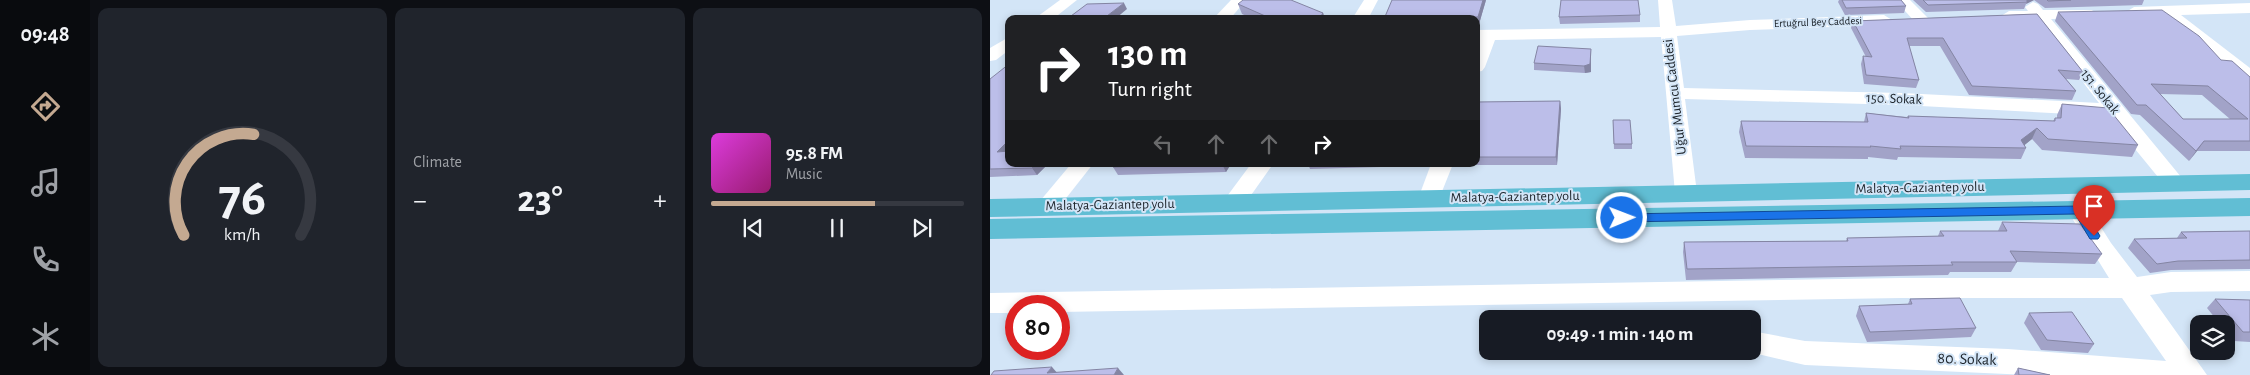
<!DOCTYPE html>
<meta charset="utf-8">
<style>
:root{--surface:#171b24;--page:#20242c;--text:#f1f3f6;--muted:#9ea1a6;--line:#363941;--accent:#c4a991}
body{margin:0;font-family:"Alegreya Sans",sans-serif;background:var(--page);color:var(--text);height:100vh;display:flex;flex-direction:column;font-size:19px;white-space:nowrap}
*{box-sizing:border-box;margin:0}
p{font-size:16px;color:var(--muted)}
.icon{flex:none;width:28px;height:28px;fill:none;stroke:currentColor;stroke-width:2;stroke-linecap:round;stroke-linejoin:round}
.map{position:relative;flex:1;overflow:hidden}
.drawer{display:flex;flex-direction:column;gap:8px;padding:8px;background:#0d0f14;width:900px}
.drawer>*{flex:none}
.hud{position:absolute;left:15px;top:15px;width:475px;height:152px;border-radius:10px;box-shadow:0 2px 8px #0003;background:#202124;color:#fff;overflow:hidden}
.tools{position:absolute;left:1200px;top:315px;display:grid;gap:10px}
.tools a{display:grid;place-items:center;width:45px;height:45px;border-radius:10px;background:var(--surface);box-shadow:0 2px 8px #0003;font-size:25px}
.speed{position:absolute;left:15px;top:295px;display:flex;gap:10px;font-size:25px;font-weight:700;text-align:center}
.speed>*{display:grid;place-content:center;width:65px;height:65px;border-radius:50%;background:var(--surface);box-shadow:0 2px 8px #0003;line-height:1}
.speed .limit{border:8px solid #d22;background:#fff;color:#111}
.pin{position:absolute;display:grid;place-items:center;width:42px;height:42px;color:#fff;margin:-51px -21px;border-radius:50% 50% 50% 0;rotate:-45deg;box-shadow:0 0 5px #0007}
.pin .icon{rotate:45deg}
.me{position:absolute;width:55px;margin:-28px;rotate:89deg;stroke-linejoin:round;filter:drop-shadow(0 0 4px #0008)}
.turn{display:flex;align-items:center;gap:18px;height:105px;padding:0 20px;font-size:22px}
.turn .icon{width:65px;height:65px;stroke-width:2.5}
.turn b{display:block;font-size:35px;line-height:42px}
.lanes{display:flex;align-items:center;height:48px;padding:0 20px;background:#0003;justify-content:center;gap:25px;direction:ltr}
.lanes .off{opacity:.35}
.big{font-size:38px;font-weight:700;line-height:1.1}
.drawer .widget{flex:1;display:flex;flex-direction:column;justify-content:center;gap:8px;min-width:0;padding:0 18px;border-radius:10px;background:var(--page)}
.drawer .dial{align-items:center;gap:0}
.dial svg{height:130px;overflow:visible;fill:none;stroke:var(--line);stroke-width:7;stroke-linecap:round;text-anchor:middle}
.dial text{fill:var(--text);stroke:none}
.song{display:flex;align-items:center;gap:15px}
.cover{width:60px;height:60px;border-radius:8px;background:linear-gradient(135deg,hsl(300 70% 55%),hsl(320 70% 35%))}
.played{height:5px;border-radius:2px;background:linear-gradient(90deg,var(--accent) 65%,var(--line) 65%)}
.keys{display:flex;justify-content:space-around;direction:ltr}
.heat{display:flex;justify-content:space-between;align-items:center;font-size:28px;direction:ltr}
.drawer .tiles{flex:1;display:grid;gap:8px;grid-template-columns:repeat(3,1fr)}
.trip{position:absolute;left:489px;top:310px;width:282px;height:50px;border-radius:10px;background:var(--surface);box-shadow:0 2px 8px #0003;font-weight:700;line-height:50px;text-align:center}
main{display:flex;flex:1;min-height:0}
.dock{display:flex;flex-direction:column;width:90px;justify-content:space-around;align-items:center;background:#090b0e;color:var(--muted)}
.dock .icon{width:35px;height:35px}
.dock .selected{color:var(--accent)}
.dock b{font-size:22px;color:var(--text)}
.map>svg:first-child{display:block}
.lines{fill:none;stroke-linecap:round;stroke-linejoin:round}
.minor{fill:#fff;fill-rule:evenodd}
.highway{fill:#61bed4;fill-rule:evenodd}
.wall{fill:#a2a3c8;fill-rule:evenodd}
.shaded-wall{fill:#8485a3}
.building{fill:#bcbee9;stroke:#8485a3;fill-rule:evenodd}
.route{fill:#1a73e8;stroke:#114b97}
.labels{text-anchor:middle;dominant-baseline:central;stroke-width:4;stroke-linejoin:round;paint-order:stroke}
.far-street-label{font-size:11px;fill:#20272e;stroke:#d3e5f7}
.street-label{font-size:14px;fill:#20272e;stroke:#d3e5f7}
.near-street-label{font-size:16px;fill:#20272e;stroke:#d3e5f7}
</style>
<main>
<nav class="dock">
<b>09:48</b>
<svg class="icon selected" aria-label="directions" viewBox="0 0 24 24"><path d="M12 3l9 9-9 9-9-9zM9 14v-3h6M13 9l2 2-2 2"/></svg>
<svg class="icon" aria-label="music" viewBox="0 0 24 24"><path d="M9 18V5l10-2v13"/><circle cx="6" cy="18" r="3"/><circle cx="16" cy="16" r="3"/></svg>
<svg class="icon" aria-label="phone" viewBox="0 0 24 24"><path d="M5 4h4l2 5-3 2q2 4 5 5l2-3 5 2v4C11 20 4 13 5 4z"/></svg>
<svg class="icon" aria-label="climate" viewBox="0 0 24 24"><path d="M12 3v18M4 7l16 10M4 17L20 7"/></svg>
</nav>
<section class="drawer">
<div class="tiles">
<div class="widget dial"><svg viewBox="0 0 100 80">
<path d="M14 69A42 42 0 1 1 86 69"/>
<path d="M14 69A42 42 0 0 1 57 7" stroke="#c4a991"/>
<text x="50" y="56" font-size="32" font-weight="700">76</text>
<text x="50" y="72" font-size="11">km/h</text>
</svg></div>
<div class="widget"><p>Climate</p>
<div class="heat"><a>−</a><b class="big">23°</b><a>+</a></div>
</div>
<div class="widget">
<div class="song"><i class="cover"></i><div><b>95.8 FM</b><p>Music</p></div></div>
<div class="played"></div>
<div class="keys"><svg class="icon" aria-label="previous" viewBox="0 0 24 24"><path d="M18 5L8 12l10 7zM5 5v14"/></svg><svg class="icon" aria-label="pause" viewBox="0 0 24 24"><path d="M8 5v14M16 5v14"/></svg><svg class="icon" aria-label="next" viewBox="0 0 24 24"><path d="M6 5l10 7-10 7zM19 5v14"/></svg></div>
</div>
</div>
</section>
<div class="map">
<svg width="1260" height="375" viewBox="0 0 1260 375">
<rect width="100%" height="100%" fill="#d3e5f7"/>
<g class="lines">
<g class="minor">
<path d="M70 0H87L63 19H44Z"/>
<path d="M241 0H256L240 19H223Z"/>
<path d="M374 0H388L378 19H362Z"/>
<path d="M668 0H682L686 26 760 20 894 15 902 20 894 25 760 30 687 36 694 88 912 93 1109 103 1045 20 1019 21 1011 16 1019 11H1038L1035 7 1043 2 1048 4 1053 10H1102L1105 13 1097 18 1061 19 1196 183 1193 188 1185 190 1177 188 1118 116 912 105 695 99 707 193 704 198 696 200 688 198 685 193 671 37 505 40 495 67 492 71 486 72V30L670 27Z"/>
<path d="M905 0H920L939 19 931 24 925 22Z"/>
<path d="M1260 3V13L1191 15 1260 68V82L1254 81 1172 16 1144 17 1136 12 1144 7Z"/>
<path d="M19 37V50L6 60 0 61V48Z"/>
<path d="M81 164H103L66 211 58 214 50 211 46 206 50 201Z"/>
<path d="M261 164H283L252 208 244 210 236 208 232 203Z"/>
<path d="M441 164H463L447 204 439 206 431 204 428 199Z"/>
<path d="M1089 202 1097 205 1121 243 1147 277 1181 272 1260 271V291L1181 292 1160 295 1217 375H1039L815 365 755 351H762V331L815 341 1018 349 1176 361 1132 298H911L69 312V306H26V313H0V293L911 278H1119L1077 210 1081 205Z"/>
</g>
<g class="highway">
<path d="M1260 174V190L0 217V199Z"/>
<path d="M1260 198V216L0 239V219Z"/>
</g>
</g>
<g class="wall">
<path d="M496 0 489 24H486V19H394Z"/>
<path d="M849 0H911L916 6 914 13 855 15 848 2Z"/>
<path d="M923 0H1154L1152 5 1055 8 1044 0 1036 4 1034 9 936 12Z"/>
<path d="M248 4 333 13 335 19H263L252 14Z"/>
<path d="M1068 12 1231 60 1260 77V151H1207L1199 161 1150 115 1141 114 1065 21ZM1170 94 1212 95 1240 119H1193Z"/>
<path d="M1047 14 1093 72 1089 80 1076 79 1086 91 1082 100 979 95 950 46H919L929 80 926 88 874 84 871 64 873 56 876 57 861 28 863 21Z"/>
<path d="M650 15V22L570 24 569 17Z"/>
<path d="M601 49V72L595 73 544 70V63Z"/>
<path d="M0 79 19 164H58L47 175 0 177Z"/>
<path d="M570 101 571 109 567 165H472L471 164H486V102Z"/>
<path d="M1072 104 1148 145 1142 157 1052 150 1042 139 1034 145 1036 148 1031 159 908 157 907 160 878 157V159L755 158 749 132 751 121 874 122 876 113 917 117 918 116 1063 121 1065 118H1067V115Z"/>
<path d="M623 120 642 144V149H624Z"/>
<path d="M125 164H241L236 172 128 175 123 167Z"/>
<path d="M318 164H427L426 166 320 169Z"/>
<path d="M1012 222 1112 254 1105 264 1027 262 1021 272H960L958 275 696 280 693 252 694 242 856 241 857 238 948 236 950 231H1008Z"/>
<path d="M1260 231V269L1181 270 1160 273 1138 248 1144 239 1187 238 1191 232Z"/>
<path d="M920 299 986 328 981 337 877 342 866 316 869 306 918 304Z"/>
<path d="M1225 299 1260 300V342L1244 341 1236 331V324H1230L1217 308Z"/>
<path d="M1039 313 1104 344 1098 353 1051 350 1034 323Z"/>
<path d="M1028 368 1060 375H1024Z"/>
</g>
<g class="shaded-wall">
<path d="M493 0H496L489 24 488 17Z"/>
<path d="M1036 0H1044L1036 4 1037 2Z"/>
<path d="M134 3 137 9 125 19H113Z"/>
<path d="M333 13 335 19H329Z"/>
<path d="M601 49V72L595 73 594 66Z"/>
<path d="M570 101 571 109 567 165 566 157Z"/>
<path d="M1047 128 1042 139 1031 148V140Z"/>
<path d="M19 140V152H7Z"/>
<path d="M1214 141 1207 151 1199 161 1206 151Z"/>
<path d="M46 164H58L47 175 42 168Z"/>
<path d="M232 164H241L236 172Z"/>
<path d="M62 367 69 375 57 373Z"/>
<path d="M128 368 134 375H124Z"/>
</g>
<g class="building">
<path d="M253 0H301L333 13 329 19H282L248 4Z"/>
<path d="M402 0H493L488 17H470L469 19H394Z"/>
<path d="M571 0H648L650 15 569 17Z"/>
<path d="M852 0H911L916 6 856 8Z"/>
<path d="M933 0H1037V2L938 5Z"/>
<path d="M1057 0H1081L1058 1Z"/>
<path d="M134 3 113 19H77L97 4Z"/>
<path d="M1172 10 1209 36 1231 60 1242 61 1260 77V141H1214L1206 151 1156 105H1147L1068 12ZM1161 84 1218 86 1258 119H1193Z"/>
<path d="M1047 14 1093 72 1068 70 1086 91 982 86 953 38H917L929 80 876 75 873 56 882 57 863 21Z"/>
<path d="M548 46 601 49 600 64 594 66 544 63Z"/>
<path d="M19 64V140L7 152 19 151V164H46L42 168 0 169V79Z"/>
<path d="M570 101 566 157H486V102Z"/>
<path d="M1072 104 1118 108 1148 145 1058 139 1047 128 1031 140 1036 148 910 146 911 149 880 146 881 147 756 146 751 121 878 122 876 113 919 118 918 116 1065 121V118H1071Z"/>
<path d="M623 120H640L642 144H624Z"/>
<path d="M125 164H226L123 167Z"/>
<path d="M1012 222 1090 224 1112 254 1020 251 1027 262H961L963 265 697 269 694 242 858 241 857 238 954 236 950 231H1017Z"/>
<path d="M1260 231V260L1188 261 1167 264 1144 239 1197 238 1191 232Z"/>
<path d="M970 298 986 328 880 332 869 306 922 304 920 299Z"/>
<path d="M1225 299 1260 300V332H1253Z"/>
<path d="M1082 312 1104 344 1057 340 1039 313Z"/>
<path d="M62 367 57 373 128 368 124 375H1L4 371Z"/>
<path d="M1028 368 1060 375H1029Z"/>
</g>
<path class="route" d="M1089 206 1093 207 1110 236 1108 239H1100L1085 214 632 222 627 218 632 214Z"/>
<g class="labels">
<g class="far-street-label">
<text transform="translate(828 22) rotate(-2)">Ertuğrul Bey Caddesi</text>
</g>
<g class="street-label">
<text transform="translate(1110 92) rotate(51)">151. Sokak</text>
<text transform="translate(685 97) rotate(-97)">Uğur Mumcu Caddesi</text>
<text transform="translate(904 99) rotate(2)">150. Sokak</text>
<text transform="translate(930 188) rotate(-1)">Malatya-Gaziantep yolu</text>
<text transform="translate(525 197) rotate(-1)">Malatya-Gaziantep yolu</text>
<text transform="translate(120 205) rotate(-1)">Malatya-Gaziantep yolu</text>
</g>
<g class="near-street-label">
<text transform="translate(977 359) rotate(2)">80. Sokak</text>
</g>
</g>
</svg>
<div class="tools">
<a><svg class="icon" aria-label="layers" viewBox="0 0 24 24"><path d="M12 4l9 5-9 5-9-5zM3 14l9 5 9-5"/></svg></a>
</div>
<div class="speed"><div class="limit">80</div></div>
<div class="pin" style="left:1104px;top:236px;background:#d93025"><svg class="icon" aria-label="arrive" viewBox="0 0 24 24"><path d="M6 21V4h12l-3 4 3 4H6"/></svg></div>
<svg class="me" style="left:632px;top:218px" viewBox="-20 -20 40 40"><circle r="17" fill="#1a73e8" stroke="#fff" stroke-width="3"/><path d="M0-11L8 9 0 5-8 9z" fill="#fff"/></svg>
<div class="trip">09:49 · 1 min · 140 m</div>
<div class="hud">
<div class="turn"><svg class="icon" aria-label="right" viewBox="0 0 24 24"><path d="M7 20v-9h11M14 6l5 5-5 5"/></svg><div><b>130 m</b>Turn right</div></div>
<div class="lanes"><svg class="icon off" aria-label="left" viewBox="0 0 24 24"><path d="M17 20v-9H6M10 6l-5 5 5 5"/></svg><svg class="icon off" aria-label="ahead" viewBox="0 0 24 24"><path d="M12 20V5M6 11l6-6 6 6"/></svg><svg class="icon off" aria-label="ahead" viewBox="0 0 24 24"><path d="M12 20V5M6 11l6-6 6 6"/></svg><svg class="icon" aria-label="right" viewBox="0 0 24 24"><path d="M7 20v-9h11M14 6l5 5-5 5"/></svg></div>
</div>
</div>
</main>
